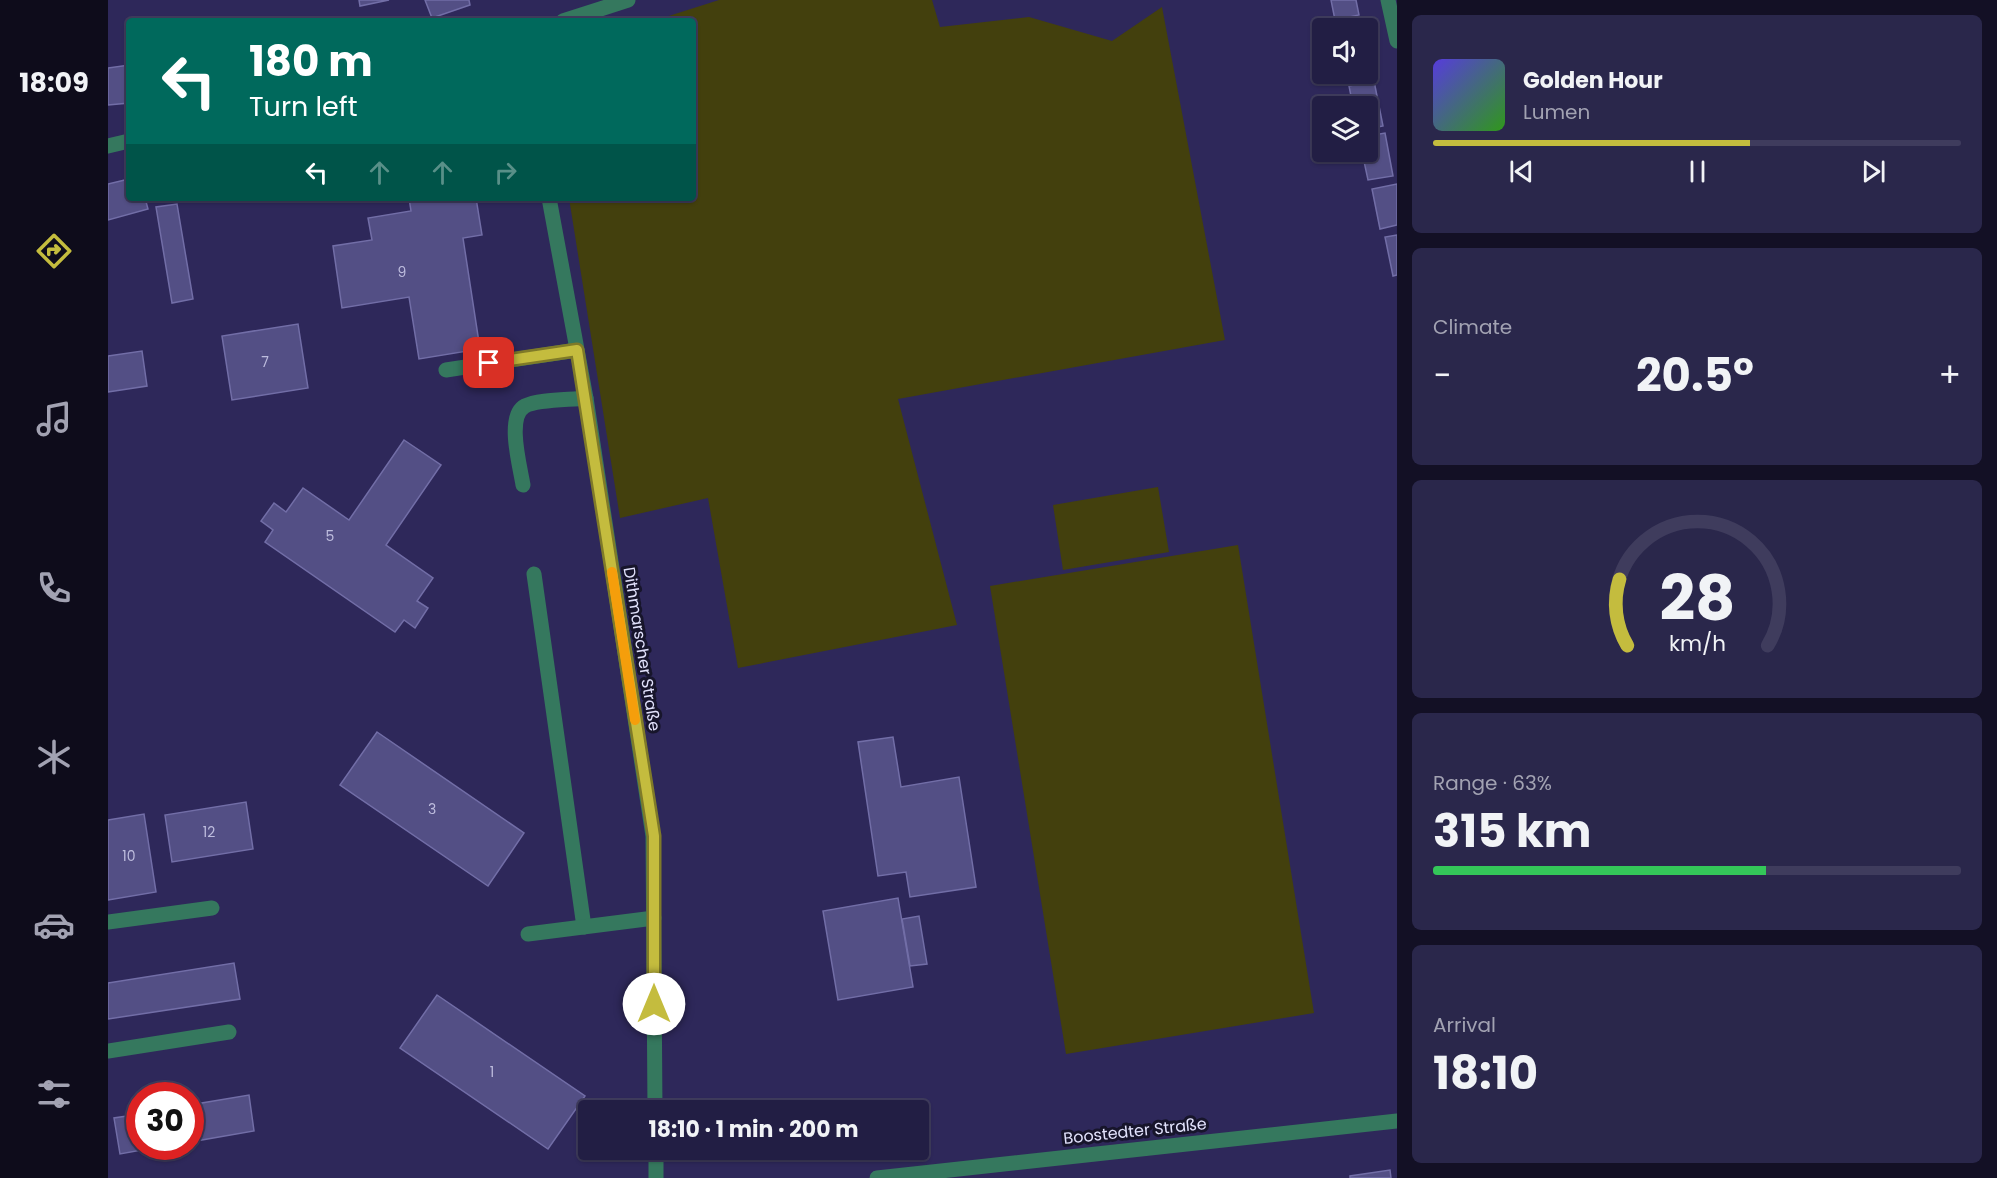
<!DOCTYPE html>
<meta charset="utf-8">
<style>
:root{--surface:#221e44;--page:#2a274b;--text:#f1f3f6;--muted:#a2a2b2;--line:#3f3c5d;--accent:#c4bc3e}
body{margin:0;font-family:Poppins,sans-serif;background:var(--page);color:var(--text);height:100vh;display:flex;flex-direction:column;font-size:22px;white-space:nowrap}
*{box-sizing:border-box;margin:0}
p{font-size:20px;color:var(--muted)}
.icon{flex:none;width:33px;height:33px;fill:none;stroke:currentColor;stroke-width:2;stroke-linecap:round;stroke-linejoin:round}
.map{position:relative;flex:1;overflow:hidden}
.details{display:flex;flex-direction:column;gap:15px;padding:15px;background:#131025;width:600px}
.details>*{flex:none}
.top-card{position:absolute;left:18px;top:18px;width:570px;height:183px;border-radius:6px;box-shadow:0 2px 4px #0004,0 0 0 2px var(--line);background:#00695c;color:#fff;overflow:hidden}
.buttons{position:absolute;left:1204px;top:18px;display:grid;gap:12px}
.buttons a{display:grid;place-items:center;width:66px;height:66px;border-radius:6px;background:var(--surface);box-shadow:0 2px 4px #0004,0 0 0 2px var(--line);font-size:30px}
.speed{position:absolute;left:18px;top:1082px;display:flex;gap:12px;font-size:30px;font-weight:700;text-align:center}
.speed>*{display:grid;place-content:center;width:78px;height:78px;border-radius:50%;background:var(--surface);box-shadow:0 2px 4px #0004,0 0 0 2px var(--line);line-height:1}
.speed .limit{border:9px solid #d22;background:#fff;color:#111}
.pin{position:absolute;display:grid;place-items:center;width:51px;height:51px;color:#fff;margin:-26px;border-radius:12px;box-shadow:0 3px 9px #0006}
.me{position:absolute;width:66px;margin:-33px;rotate:0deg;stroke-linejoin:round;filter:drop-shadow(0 0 4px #0008)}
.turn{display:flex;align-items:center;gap:21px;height:126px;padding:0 24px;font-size:27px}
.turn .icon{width:78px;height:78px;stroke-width:2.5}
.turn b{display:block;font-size:42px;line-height:51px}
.lanes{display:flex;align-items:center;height:57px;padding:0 24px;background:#0003;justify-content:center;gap:30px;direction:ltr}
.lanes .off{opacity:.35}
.big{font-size:45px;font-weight:700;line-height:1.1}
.details .tile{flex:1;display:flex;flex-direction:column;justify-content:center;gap:9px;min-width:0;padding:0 21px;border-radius:9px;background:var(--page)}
.details .dial{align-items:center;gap:0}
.dial svg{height:156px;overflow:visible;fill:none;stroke:var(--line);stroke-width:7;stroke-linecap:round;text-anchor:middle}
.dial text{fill:var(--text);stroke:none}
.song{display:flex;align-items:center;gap:18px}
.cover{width:72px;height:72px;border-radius:9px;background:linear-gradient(135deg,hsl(250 70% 55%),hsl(110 70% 35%))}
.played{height:6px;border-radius:3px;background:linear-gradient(90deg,var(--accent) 60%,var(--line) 60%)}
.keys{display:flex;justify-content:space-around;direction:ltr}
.heat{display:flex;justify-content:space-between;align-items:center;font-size:33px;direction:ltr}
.charge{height:9px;border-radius:4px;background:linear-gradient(90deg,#34c759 63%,var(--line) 0)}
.trip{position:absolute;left:470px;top:1100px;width:351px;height:60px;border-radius:6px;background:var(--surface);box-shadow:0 2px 4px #0004,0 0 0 2px var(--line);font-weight:700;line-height:60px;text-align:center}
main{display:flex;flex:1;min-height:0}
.menu{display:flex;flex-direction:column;width:108px;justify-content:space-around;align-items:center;background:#0e0c1b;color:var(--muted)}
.menu .icon{width:42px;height:42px}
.menu .active{color:var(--accent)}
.menu b{font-size:27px;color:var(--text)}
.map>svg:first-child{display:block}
.green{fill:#43400d}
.building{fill:#534f85;stroke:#726ea7;stroke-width:1.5}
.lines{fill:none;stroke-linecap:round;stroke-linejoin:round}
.minor{stroke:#35785e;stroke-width:15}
.route-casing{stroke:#7f7a28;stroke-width:15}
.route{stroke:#c4bc3e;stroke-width:10}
.slow{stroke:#f59e0b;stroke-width:10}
.labels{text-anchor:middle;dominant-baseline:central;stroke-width:6;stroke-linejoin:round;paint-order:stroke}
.number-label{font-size:14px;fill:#bebdde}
.street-label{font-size:16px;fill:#e2e2fc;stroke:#17152b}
</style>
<main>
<nav class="menu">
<b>18:09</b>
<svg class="icon active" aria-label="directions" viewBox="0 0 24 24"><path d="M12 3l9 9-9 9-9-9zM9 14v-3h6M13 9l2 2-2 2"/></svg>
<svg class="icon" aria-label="music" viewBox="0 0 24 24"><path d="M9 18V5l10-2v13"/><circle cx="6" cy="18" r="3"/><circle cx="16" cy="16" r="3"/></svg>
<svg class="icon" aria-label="phone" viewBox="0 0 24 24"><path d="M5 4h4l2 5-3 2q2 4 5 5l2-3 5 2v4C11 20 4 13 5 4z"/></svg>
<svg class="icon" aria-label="climate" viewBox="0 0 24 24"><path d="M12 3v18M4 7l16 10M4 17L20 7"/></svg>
<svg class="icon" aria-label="car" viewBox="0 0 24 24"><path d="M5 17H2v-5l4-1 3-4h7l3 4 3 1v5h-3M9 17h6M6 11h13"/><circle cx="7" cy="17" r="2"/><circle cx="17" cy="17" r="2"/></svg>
<svg class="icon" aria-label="filters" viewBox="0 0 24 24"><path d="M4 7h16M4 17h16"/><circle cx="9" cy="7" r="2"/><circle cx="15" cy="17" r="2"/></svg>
</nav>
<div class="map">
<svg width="1289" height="1178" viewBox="0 0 1289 1178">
<rect width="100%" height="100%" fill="#2e285a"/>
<g class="green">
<path d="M611 0H824L832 27 921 17 1004 41 1054 7 1117 340 790 399 849 625 630 668 600 498 512 518 461 198H585V21H545Z"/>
<path d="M1050 487 1061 552 955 570 945 505Z"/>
<path d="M1130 545 1206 1013 958 1054 882 586Z"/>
</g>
<g class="building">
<path d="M251 0H281L252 6Z"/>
<path d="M317 0H361L362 5 324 18Z"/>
<path d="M1223 0H1248L1251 15 1227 20Z"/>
<path d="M1260 43 1264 65 1260 66Z"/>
<path d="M21 65V103L0 105V68Z"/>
<path d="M1266 81 1275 126 1260 129V106H1245L1241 86Z"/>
<path d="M1277 133 1285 176 1260 180 1254 152H1260V136Z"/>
<path d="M21 179V198H37L40 209 0 220V184Z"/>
<path d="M1289 184V225L1272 229 1264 189Z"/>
<path d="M301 198H368L374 235 355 238 372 349 311 359 301 297 234 308 225 246 264 240 260 218 303 211Z"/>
<path d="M69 204 85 299 64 303 48 207Z"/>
<path d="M1289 235V275L1285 276 1277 237Z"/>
<path d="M190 324 200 388 124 400 114 336Z"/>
<path d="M34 351 39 386 0 392V356Z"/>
<path d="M296 440 333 465 278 545 325 578 309 601 320 608 307 628 296 620 287 632 157 542 165 530 153 521 166 503 178 512 195 488 241 520Z"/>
<path d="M269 732 416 833 380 886 232 785Z"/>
<path d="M785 737 793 787 851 777 868 887 802 897 798 872 770 876 750 742Z"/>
<path d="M138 802 145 849 64 862 57 815Z"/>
<path d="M36 814 48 892 0 900V820Z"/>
<path d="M790 898 805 987 730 1000 715 911Z"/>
<path d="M811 916 819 964 802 966 794 919Z"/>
<path d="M126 963 132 999 0 1019V983Z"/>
<path d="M329 995 477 1096 440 1149 292 1048Z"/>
<path d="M141 1095 146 1131 82 1142V1105Z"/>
<path d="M32 1114V1146H56L12 1154 6 1118Z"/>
<path d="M1282 1170 1283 1178H1242V1176Z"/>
</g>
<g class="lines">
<g class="minor">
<path d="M1280 0 1289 41"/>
<path d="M455 21 520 0"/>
<path d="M0 146 21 141"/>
<path d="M441 198 478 398 545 836 547 1110"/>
<path d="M338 370 469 350"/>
<path d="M415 485C412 466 398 416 417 406 430 399 462 400 478 398"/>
<path d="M426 574 476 927"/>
<path d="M0 922 104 908"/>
<path d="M420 934 546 918"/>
<path d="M0 1051 121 1032"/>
<path d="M548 1149V1178"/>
<path d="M769 1178 1289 1121"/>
</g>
</g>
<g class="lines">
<g class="route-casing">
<path id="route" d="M381 363 469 350 546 836V1004"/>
</g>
<use href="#route" class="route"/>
<path class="slow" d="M504 572 527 720"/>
</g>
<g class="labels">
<g class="number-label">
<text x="294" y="272">9</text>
<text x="157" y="362">7</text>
<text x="222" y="536">5</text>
<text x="324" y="809">3</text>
<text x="101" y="832">12</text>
<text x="21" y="856">10</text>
<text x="384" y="1072">1</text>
</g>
<g class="street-label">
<text transform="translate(534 649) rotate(81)">Dithmarscher Straße</text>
<text transform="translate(1027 1131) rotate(-6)">Boostedter Straße</text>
</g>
</g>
</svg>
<div class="buttons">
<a><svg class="icon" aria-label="sound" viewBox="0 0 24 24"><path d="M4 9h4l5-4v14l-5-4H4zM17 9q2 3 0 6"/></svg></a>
<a><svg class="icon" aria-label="layers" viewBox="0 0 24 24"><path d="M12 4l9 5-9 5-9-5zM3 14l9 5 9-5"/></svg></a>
</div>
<div class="speed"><div class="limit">30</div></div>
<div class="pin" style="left:381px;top:363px;background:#d93025"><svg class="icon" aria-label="arrive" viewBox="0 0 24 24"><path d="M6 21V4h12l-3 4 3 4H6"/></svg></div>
<svg class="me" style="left:546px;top:1004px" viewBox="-20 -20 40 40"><circle r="19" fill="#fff"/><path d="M0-13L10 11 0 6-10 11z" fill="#c4bc3e"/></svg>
<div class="trip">18:10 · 1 min · 200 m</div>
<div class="top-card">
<div class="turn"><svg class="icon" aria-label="left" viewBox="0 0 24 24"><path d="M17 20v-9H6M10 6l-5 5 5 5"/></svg><div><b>180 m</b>Turn left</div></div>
<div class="lanes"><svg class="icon" aria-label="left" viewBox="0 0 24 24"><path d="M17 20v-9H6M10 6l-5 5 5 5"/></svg><svg class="icon off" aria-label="ahead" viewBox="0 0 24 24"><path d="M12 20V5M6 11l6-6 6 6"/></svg><svg class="icon off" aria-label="ahead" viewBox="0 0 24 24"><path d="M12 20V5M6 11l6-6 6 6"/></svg><svg class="icon off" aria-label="right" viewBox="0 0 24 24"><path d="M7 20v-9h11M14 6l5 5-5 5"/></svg></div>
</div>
</div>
<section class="details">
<div class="tile">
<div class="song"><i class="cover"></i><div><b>Golden Hour</b><p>Lumen</p></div></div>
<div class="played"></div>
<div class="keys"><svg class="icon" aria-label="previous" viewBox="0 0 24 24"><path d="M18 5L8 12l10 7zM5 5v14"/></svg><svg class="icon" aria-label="pause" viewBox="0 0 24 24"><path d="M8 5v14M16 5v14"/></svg><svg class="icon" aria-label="next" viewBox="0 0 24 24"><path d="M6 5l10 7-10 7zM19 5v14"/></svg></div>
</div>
<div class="tile"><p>Climate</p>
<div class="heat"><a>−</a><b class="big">20.5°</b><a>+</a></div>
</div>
<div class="tile dial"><svg viewBox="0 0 100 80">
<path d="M14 69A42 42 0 1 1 86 69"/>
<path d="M14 69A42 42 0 0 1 10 35" stroke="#c4bc3e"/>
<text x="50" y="56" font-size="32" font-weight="700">28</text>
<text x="50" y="72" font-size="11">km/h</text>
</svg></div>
<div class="tile"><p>Range · 63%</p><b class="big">315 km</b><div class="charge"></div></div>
<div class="tile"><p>Arrival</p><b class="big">18:10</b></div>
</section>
</main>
